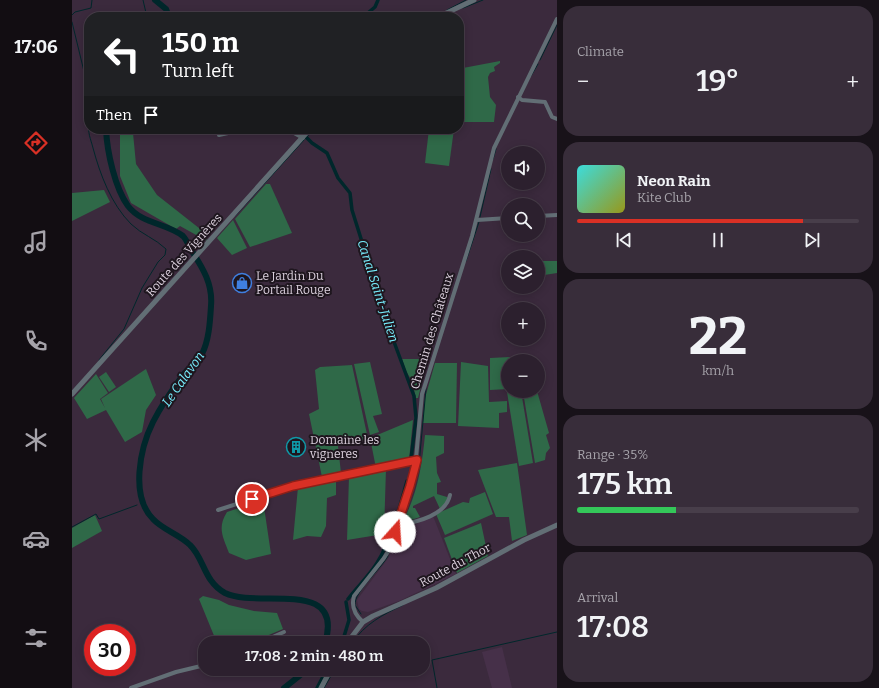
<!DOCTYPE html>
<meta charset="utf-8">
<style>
:root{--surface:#2c202e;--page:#382d3a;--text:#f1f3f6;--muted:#a6a3aa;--line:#483e4a;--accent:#d93025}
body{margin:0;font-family:Bitter,serif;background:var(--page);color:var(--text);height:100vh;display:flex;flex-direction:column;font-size:15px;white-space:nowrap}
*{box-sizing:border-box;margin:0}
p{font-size:13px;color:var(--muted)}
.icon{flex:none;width:22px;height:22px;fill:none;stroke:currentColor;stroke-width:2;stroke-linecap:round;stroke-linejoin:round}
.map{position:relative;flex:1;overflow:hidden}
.details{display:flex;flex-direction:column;gap:6px;padding:6px;background:#181219;width:322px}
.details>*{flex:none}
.hud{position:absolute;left:12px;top:12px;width:380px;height:122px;border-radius:16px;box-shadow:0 2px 10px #0003,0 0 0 1px var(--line);background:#202124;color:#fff;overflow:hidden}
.controls{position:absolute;left:429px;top:146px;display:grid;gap:8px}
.controls a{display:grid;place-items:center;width:44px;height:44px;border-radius:50%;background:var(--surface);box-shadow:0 2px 10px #0003,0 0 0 1px var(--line);font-size:20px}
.speed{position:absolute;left:12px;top:624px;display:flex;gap:8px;font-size:20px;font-weight:700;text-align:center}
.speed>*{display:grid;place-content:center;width:52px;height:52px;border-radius:50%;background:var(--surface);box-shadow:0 2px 10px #0003,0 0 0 1px var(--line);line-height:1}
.speed .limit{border:6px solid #d22;background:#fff;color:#111}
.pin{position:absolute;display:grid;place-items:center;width:34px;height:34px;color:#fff;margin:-17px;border:2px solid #fff;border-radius:50%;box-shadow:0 1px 4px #0007}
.me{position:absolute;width:44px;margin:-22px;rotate:19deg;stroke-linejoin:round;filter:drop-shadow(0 0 3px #0008)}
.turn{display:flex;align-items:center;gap:14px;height:84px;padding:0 12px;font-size:18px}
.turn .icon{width:52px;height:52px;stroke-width:2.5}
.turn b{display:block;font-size:28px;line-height:34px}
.then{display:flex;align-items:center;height:38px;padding:0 12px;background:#0003;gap:8px;font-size:15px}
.big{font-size:30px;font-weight:600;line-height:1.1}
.details .widget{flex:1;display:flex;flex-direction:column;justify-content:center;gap:6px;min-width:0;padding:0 14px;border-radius:16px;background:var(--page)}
.details .dial{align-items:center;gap:0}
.dial b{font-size:52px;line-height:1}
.song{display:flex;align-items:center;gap:12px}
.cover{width:48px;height:48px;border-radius:6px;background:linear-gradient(135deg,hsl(180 70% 55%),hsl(60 70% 35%))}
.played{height:4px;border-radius:2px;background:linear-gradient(90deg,var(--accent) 80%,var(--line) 80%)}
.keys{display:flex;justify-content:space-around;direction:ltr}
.heat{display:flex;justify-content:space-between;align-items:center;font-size:22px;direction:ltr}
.charge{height:6px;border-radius:3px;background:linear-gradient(90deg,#34c759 35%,var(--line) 0)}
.trip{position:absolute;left:126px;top:636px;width:232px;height:40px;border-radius:16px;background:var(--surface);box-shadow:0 2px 10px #0003,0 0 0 1px var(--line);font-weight:600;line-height:40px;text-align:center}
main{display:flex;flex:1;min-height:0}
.dock{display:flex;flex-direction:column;width:72px;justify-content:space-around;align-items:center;background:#120d12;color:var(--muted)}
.dock .icon{width:28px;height:28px}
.dock .selected{color:var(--accent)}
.dock b{font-size:18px;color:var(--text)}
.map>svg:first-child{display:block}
.built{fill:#463049}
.green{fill:#2f6948}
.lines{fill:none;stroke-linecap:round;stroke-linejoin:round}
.stream{stroke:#00272b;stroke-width:1}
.canal{stroke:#00272b;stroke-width:3.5}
.river{stroke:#00272b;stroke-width:6}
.building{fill:#5e495d}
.minor{stroke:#626e75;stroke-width:4}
.tertiary{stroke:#626e75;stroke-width:5}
.route-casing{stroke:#8d1f18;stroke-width:10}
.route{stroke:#d93025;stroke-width:7}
.labels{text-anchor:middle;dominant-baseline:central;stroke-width:4;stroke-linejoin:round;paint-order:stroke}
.street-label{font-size:12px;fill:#dcd1de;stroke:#1e161e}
.poi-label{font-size:12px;fill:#dcd1de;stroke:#1e161e;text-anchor:start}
.water-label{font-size:13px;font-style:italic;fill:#77edfc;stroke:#1e161e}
</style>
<main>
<nav class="dock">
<b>17:06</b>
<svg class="icon selected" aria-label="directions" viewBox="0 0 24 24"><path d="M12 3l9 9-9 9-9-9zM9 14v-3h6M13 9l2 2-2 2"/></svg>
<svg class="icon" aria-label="music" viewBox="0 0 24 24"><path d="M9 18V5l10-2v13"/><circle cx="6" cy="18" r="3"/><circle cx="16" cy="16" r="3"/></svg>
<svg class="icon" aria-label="phone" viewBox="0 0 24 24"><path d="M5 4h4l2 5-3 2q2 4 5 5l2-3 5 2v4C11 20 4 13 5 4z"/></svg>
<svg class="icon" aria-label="climate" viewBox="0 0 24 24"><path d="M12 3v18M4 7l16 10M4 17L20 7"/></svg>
<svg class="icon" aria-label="car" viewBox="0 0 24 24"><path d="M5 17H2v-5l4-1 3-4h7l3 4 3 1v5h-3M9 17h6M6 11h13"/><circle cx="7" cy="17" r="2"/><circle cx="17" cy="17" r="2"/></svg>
<svg class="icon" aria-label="filters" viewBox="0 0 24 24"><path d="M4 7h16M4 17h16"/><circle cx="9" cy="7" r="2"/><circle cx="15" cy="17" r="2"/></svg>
</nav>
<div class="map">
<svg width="485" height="688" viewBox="0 0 485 688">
<rect width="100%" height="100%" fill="#3b2a3d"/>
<g class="built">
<path d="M361 516 384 574 327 601 296 612 290 611 287 609 285 600 317 557 326 529 336 528Z"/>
<path d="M430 647 440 688H420L410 652Z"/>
</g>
<g class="green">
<path d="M428 61V63L422 67 423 71 418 73 416 77 418 97 424 105 422 122H390L391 68Z"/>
<path d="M48 129 61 133 64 164 85 195 132 232 135 241 108 226 104 229 59 203 48 176Z"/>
<path d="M357 129H382L377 166 353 163Z"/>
<path d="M194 184H198L220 233 178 247 163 219Z"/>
<path d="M32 190 38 202 0 221V193Z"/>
<path d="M161 220 175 248 160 255 145 238Z"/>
<path d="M466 261H485V273L466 276Z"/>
<path d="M462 356V361H436V389L418 390V358Z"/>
<path d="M330 359H356L346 398H344L340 381 334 371Z"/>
<path d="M298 362 310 414 301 416 307 432 298 435 282 364Z"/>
<path d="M389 362 416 366 417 402 435 401V412L427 413V428L386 426Z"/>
<path d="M363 363H385L384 423H351L353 398Z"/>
<path d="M280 365 296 439 266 446 269 473 250 477 237 414 247 409 243 370 248 367Z"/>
<path d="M74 369 84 395 74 410 70 432 53 442 34 410 15 419 2 398 24 374 36 393 28 399 33 408 29 399Z"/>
<path d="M34 372 44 387 37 392 27 377Z"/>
<path d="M449 391 461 463 447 466 435 392Z"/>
<path d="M465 391 477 433 474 435 478 448 474 453 473 460 463 463 451 392Z"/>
<path d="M341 420 337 460 304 468 298 438Z"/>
<path d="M353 435 372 436V453L364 457 365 473 369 482 365 483V494L375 497 376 500 368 509 362 496 341 506V508H343L348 517 330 523C345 496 350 466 353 435Z"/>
<path d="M445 463 455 535 440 541 437 517H424L406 470Z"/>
<path d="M314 468 312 534 275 540 277 476Z"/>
<path d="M264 479V495L255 498 254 526 249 537 235 536 221 540 226 487Z"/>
<path d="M413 492 421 514 373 535 364 514 391 502 397 503 398 498Z"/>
<path d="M191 500 199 554 174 560 157 553C151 537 145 528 155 512Z"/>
<path d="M23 515 30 531 0 548V528Z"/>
<path d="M409 523 416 556 385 573 372 538Z"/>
<path d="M131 596 147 600 157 605 182 611 205 613 211 629 178 643H145L127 599Z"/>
</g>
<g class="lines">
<g class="stream">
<path d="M71 0 75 17"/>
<path d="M391 8 411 0"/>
<path d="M375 10 394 0"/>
<path d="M0 15 3 12 19 8 20 0"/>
<path d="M0 22 17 92"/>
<path d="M468 60 485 25"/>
<path d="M459 76 466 64"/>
<path d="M17 124C15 131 19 140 21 148 28 174 39 204 59 224 69 234 84 239 94 249L93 255 86 262 70 288 52 329 27 360"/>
<path d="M421 159 424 149"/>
<path d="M163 216 242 129"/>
<path d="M408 217 419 169"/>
<path d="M394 261 407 222"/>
<path d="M328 523 347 464 354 389"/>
<path d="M0 527 24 514 27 519 65 505"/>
<path d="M322 540 326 528"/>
<path d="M289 614 283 605C282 592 309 569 316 556"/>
<path d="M280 643C293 624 310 615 331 605"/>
<path d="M252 688 263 669"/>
<path d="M365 688 360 660 485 632"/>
</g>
<g class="canal">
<path d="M291 17 303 7 306 0"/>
<path d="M221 129 231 135"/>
<path d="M234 137 240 143 255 153 266 178 278 193 280 210 318 331 342 396 344 418 339 459"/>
<path d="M276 599C285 587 297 576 305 563 320 538 327 509 335 481"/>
<path d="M270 643 277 620 274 602"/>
<path d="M245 688 255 669"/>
</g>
<g class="river">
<path d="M83 0 94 9 97 17"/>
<path d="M34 129C35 152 43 188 56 206 70 224 94 223 111 236 114 239 116 244 118 248 130 267 141 283 139 306 138 322 137 340 130 354 126 363 117 367 111 375 100 390 89 406 81 422 68 448 58 496 81 519 91 530 107 534 118 545 132 558 132 582 153 593 186 609 273 577 253 643"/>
<path d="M212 688 236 669"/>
</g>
</g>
<path class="building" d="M223 437 230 455 225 457 218 439Z"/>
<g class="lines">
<g class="minor">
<path d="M446 97 450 100 473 102 480 117 485 119"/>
<path d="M215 129 231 138"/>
<path d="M147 135 174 129"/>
<path d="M466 216 485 215"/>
<path d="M405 220 436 218"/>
<path d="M146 510 221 486 345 460"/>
<path d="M325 526C343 522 374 516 378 495"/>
<path d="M291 622C283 615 279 606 282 596L312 558 317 550 343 469 350 394 353 385 400 236 422 148 485 19"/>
<path d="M187 643 212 632"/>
<path d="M59 688 104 672 133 665"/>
</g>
<g class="tertiary">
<path d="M366 17 402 0"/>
<path d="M0 394 238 129"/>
<path d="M275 643 291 622 301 616 364 588 452 540 485 525"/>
<path d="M249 688 259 669"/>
</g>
</g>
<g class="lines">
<g class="route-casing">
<path id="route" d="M180 499 221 486 345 460 338 486 323 532"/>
</g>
<use href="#route" class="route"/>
</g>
<defs>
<g id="shop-ring" transform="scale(1)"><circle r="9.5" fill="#1e161e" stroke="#3f7fe0" stroke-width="1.5"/><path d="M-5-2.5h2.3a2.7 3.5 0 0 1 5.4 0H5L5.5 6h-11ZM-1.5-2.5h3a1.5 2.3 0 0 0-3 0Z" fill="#3f7fe0"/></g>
<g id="building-ring" transform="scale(1)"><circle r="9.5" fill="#1e161e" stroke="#0f9aa8" stroke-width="1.5"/><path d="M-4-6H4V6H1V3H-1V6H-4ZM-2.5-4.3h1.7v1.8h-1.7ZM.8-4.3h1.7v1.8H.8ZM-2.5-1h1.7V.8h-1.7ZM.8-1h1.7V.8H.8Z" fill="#0f9aa8"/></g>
</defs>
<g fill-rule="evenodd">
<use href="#shop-ring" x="170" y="283"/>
<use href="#building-ring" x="224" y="447"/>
</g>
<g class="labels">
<g class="street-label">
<text transform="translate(112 255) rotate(-48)">Route des Vignères</text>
<text transform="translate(360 331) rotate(-73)">Chemin des Châteaux</text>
<text transform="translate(383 565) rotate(-28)">Route du Thor</text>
</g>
<g class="poi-label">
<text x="184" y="276">Le Jardin Du<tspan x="184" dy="14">Portail Rouge</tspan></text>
<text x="238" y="440">Domaine les<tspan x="238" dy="14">vigneres</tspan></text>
</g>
<g class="water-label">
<text transform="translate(306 291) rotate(72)">Canal Saint-Julien</text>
<text transform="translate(111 379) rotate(-55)">Le Calavon</text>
</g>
</g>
</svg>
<div class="controls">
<a><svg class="icon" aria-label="sound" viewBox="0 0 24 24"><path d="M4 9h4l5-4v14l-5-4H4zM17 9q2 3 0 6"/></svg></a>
<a><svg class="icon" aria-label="search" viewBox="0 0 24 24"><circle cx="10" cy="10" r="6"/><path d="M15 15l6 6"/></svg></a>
<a><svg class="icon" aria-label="layers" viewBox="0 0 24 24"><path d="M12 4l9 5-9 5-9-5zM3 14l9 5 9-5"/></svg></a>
<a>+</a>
<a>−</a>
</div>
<div class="speed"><div class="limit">30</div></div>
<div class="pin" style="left:180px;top:499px;background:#d93025"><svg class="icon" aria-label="arrive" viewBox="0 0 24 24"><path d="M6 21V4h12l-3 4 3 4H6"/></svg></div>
<svg class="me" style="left:323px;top:532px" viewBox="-20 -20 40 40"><circle r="19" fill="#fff"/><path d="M0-13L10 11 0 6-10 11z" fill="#d93025"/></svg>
<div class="trip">17:08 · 2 min · 480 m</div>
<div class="hud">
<div class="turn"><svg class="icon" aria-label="left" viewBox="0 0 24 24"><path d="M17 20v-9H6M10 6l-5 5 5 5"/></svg><div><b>150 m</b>Turn left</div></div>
<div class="then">Then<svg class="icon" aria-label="arrive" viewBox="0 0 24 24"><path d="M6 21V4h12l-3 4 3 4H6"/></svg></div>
</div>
</div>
<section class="details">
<div class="widget"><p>Climate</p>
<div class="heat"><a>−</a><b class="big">19°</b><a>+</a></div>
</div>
<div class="widget">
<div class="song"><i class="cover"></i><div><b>Neon Rain</b><p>Kite Club</p></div></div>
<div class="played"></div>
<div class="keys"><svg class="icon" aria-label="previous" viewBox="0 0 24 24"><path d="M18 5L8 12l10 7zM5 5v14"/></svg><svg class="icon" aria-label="pause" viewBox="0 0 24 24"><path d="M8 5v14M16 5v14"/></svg><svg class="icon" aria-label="next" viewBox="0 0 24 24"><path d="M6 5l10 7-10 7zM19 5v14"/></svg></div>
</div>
<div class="widget dial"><b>22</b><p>km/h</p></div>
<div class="widget"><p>Range · 35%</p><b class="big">175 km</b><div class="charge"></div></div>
<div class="widget"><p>Arrival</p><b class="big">17:08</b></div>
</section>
</main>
